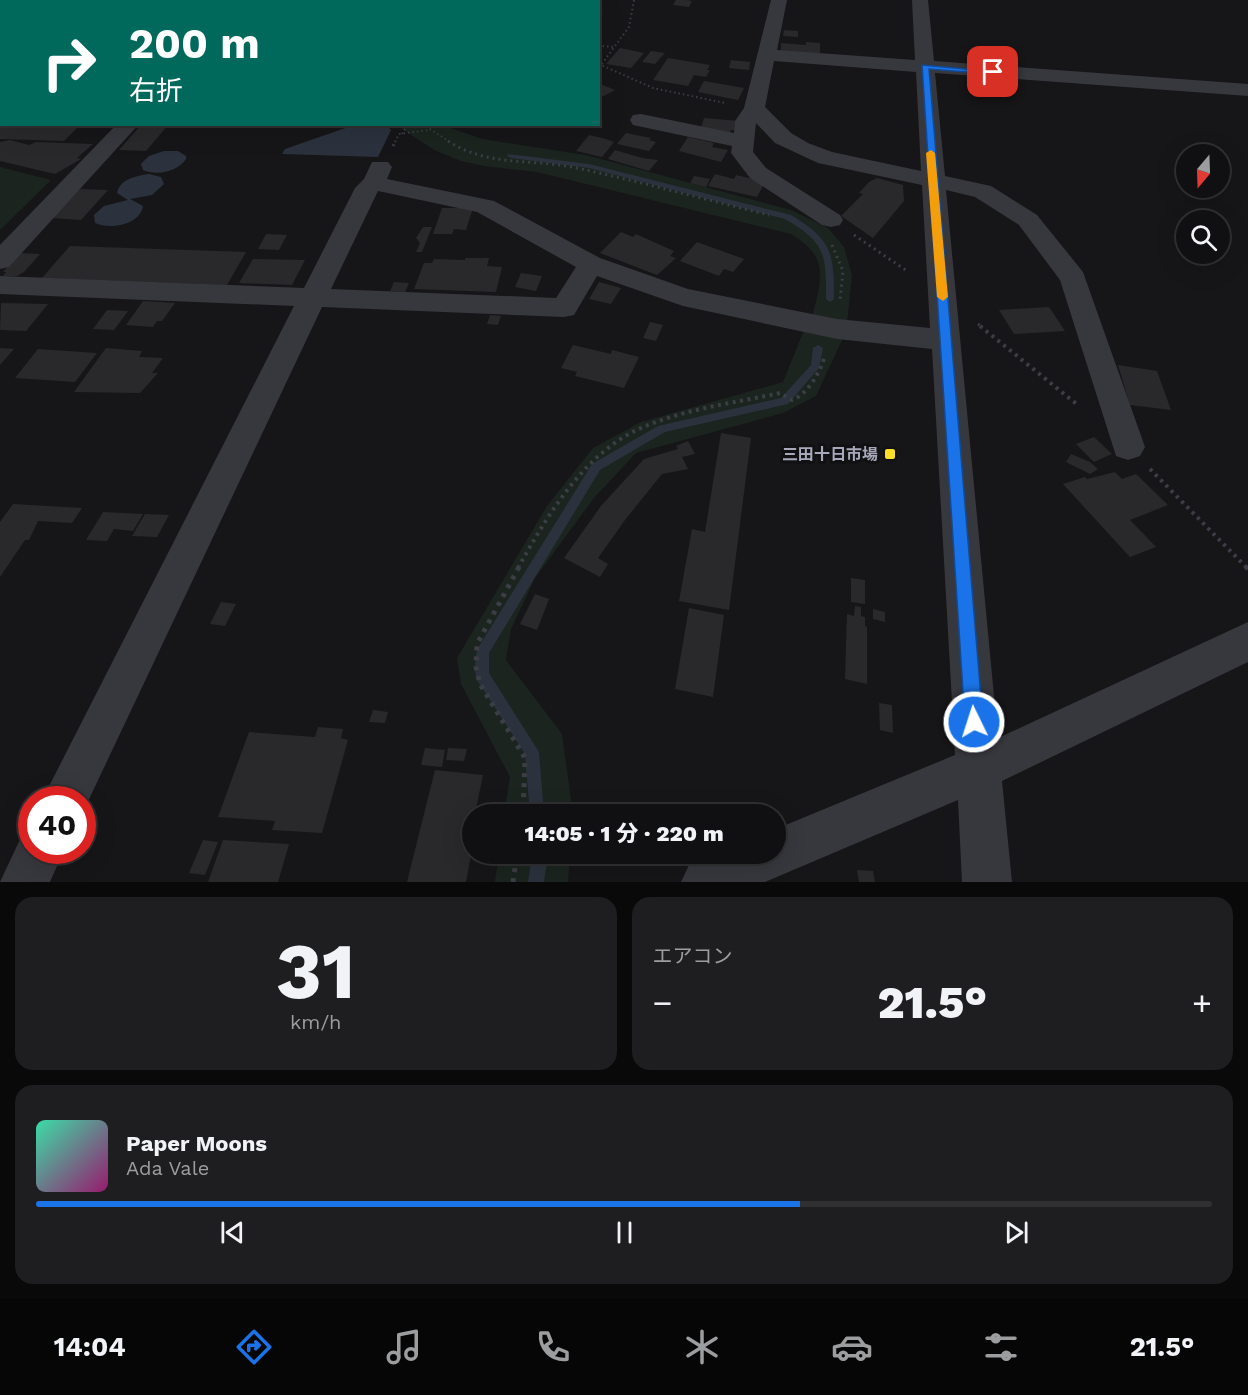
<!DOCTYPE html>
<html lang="ja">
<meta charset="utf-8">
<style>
:root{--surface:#101012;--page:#1e1e20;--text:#f1f3f6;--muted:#9c9d9f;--line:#303032;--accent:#1a73e8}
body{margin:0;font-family:"Work Sans","Noto Sans JP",sans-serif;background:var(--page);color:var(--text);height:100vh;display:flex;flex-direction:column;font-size:22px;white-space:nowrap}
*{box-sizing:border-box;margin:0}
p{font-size:20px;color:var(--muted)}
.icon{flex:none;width:33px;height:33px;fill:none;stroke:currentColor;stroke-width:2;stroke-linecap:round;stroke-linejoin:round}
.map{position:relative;height:882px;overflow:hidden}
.drawer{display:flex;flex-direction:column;gap:15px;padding:15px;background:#09090a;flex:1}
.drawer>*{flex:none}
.banner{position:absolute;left:0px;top:0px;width:600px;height:126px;box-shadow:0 6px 24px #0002,0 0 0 2px var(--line);background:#00695c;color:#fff;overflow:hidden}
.needle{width:39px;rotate:199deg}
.buttons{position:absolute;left:1176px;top:144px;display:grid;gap:12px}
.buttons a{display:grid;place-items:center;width:54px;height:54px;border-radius:50%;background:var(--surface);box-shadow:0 6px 24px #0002,0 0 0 2px var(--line);font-size:30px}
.speed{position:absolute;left:18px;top:786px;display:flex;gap:12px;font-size:30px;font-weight:700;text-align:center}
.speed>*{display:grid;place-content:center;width:78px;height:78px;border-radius:50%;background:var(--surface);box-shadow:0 6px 24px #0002,0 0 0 2px var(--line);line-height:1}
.speed .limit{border:9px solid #d22;background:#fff;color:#111}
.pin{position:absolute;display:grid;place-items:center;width:51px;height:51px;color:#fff;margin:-26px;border-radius:12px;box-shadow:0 3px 9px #0006}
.me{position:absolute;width:66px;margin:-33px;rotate:356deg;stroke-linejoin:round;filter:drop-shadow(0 0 4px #0008)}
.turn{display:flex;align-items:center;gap:21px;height:126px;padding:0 30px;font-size:27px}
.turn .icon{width:78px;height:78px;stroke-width:2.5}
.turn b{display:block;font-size:42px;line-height:51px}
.big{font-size:45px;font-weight:800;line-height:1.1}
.drawer .tile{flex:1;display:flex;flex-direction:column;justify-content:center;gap:9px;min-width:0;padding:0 21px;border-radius:18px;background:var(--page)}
.drawer .dial{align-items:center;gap:0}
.dial b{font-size:78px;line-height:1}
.song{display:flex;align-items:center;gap:18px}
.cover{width:72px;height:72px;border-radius:9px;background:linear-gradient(135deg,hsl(160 70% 55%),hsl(320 70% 35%))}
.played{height:6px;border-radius:3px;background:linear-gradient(90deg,var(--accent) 65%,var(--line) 65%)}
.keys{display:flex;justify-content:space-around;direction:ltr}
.heat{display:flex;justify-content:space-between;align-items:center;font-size:33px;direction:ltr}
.drawer .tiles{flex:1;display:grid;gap:15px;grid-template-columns:1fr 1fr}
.tile:last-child{grid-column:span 2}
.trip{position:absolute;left:462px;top:804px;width:324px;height:60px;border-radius:30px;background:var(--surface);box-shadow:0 6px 24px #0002,0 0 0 2px var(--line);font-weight:800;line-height:60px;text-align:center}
.tabs{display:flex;height:96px;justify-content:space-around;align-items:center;background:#060607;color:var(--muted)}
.tabs .icon{width:42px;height:42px}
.tabs .active{color:var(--accent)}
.tabs b{font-size:27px;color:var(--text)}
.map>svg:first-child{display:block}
.green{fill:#1b241e}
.water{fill:#2b323e}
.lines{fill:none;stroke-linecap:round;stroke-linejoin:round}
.stream{fill:#2b323e;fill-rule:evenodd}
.building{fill:#29292c}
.path-far3{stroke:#3c3d45;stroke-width:2;stroke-dasharray:1.5 3;stroke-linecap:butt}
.path-far2{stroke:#3c3d45;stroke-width:3;stroke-dasharray:2 4;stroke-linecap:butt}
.path-far1{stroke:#3c3d45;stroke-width:4;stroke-dasharray:3 4.5;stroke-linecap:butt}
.path{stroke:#3c3d45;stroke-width:5;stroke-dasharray:4 6;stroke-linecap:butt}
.minor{fill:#37373e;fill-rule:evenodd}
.route{fill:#1a73e8;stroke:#114b97;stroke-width:1.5}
.slow{fill:#f59e0b}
.poi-dot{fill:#ffde27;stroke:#111113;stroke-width:2}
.labels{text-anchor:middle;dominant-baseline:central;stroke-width:6;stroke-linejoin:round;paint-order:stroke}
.poi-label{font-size:16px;font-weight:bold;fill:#a7a9ba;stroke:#111113;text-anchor:end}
</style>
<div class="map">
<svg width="1248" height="882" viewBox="0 0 1248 882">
<rect width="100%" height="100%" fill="#161618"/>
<g class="green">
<path d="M396 125H442L482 139 586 155 791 210 828 228 844 247 852 275 847 324 812 317C822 278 830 258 791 234L537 172 484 166 461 161 436 151Z"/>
<path d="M0 167 51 180 0 230Z"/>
<path d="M804 330 843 338 816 396 783 413 636 453 594 498 535 578 511 629 506 660 562 734 573 814H504L510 777 461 684 457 658 547 506 593 448 641 422 783 382Z"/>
<path d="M499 854H570L568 882H495Z"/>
</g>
<g class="water">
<path d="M354 125H386L391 130 378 157 282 154 285 149Z"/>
<path d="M164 151H178L186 156V159C177 172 157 176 143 170L141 164 149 156Z"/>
<path d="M149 174 161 177 164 184 152 195 130 199 143 206C140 225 110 230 95 223L94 215 104 206 128 200 117 193C120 179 136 176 149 174Z"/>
</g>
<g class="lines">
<g class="stream">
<path d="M508 154 589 164 791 215C832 240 834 252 834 299L830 302 826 299C826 254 826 243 785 219L589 168 511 158 507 156Z"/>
<path d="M818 345 823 348 819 368 788 404 665 432 600 470 489 653V673L539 752 544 814H530L525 754 477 680C474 671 475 656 478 648L592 464 658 426 781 398 811 365 813 348Z"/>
<path d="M532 854H548L544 882H528Z"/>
</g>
</g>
<g class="building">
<path d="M676 0H686L692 1 689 7 673 5Z"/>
<path d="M784 30 798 31V37L783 36Z"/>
<path d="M806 42 820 43V54L781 51V43L806 45Z"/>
<path d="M620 48 644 53 631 68 606 64Z"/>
<path d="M651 51 665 53 655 64 642 62Z"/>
<path d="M668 58 710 65 707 70H710L706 77 694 75 688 86 653 80Z"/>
<path d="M731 60 750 62 749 70 729 68Z"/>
<path d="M704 81 744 88 738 100 698 92Z"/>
<path d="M598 83 615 90 598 99Z"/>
<path d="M704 118 739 121 738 130H731L729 134 701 128Z"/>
<path d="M0 124H81L64 141 0 139Z"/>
<path d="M142 124H169L146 151 119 150Z"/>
<path d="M626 133 651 138 649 140 656 142 649 151 617 144Z"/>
<path d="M589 135 606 139 614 142 602 157 576 151Z"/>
<path d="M688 137 714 143 712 147 728 150 721 162 679 151Z"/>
<path d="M10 140 29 145 36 142 93 144 77 158 81 159 55 174 0 161V142Z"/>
<path d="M615 150 642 158 658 160 649 171 608 159Z"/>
<path d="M715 174 734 179 736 175 758 180 764 184 757 197 708 186Z"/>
<path d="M694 176 710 179 706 187 690 183Z"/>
<path d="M877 178 903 185 904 201 873 238 841 216 863 194 859 193 869 182Z"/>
<path d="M80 189 108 190 81 220 52 218Z"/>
<path d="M442 208H473L466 230 454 229 452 234H433Z"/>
<path d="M423 227H432L422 252H416L420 243 416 238Z"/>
<path d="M621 232 633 237 636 234 674 251 670 256 676 258 657 275 600 253Z"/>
<path d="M266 234 287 235 279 250 258 249Z"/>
<path d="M697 242 744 259 733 272 724 269 719 276 680 261Z"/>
<path d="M70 246 246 252 227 285 42 278Z"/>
<path d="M20 253 40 254 24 272 17 276H3L6 272H3Z"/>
<path d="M465 258H489L487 266 502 267 496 292 414 289 424 263H432L434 259 465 260Z"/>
<path d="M253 259 305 260 292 285 239 283Z"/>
<path d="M521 273 542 276 536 291 515 287Z"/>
<path d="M394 282 409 283 405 292 390 291Z"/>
<path d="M599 282 621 288 611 304 589 299Z"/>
<path d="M143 301 175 303 162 321H157L153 327 126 325Z"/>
<path d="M1 303 48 304 26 331 0 330Z"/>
<path d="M1049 307 1065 331 1014 334 999 310Z"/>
<path d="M107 310 128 311 114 330 93 329Z"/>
<path d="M490 315 501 316 498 325 487 324Z"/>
<path d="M650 322 663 325 656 341 643 338Z"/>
<path d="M573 345 611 354 612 350 639 357 624 388 575 376 577 372 561 368Z"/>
<path d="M0 348 14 349 0 365Z"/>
<path d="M106 348 142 351 139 357 163 358 152 373H158L140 393 74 392Z"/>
<path d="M38 349 97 353 75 382 15 378Z"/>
<path d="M1118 365 1157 371 1171 410 1130 405Z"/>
<path d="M721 433 751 438 729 610 679 601 692 529 705 532Z"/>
<path d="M1094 437 1112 454 1094 462 1076 444Z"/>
<path d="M688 441 695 454 682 457 688 469 662 474 625 520 598 558 608 564 600 577 564 558 601 506 644 459 678 449 676 446Z"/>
<path d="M1071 454 1090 462 1098 469 1090 474 1066 462Z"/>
<path d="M1115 472 1122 479 1136 474 1168 505 1130 520 1156 547 1130 557 1063 484 1085 477 1087 479Z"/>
<path d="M13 504 82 508 72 523 38 521 29 540H25L0 577V522Z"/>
<path d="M103 512 143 514 133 531 114 529 107 541 86 540Z"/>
<path d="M145 514 169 515 157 537 132 536Z"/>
<path d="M851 578 865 580V604L851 602Z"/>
<path d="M535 594 549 599 537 630 520 624Z"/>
<path d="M221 602 236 604 225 626 210 624Z"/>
<path d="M855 606 861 607V616L865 617V626L867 627V684L845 679 847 614 854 616Z"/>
<path d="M689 608 724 615 713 697 675 689Z"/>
<path d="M873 609 885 612V622L873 619Z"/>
<path d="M879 703 892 705 893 733 880 730Z"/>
<path d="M373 710 388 712 385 723 369 722Z"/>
<path d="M318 727 343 729 341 738 348 740 322 833 272 830 275 821 218 817 249 732 315 737Z"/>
<path d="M425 748 445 750 442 767 421 765Z"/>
<path d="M448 748 467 749 464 761 446 760Z"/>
<path d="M435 770 483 775 475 814H472V850L466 882H407Z"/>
<path d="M203 840 218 842 205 875 189 873Z"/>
<path d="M223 840 289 844 278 882H208Z"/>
<path d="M857 870 873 871 875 882H859Z"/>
</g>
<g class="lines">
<g class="path-far3">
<path d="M634 0 629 27 601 65 653 88 725 103"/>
<path d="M426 2 428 0"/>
<path d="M598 46 615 47"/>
<path d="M422 124 450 142"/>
<path d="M402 134 408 124"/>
<path d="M395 142 399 134 429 130"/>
</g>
<g class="path-far2">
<path d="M448 141C486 166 529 159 572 167 638 181 703 199 769 215"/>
<path d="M393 146 396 141"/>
<path d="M854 235 907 271"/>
<path d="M832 245 843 271 840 301"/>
<path d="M978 324 982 327"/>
</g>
<g class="path-far1">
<path d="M980 326 1079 406"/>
<path d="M1150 469 1247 568"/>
<path d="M518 568C547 516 584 453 641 428 684 409 734 403 780 393L792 400C808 394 821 371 825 355"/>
</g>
<g class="path">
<path d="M519 567 477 644 476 667 480 684 525 758 523 814"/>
<path d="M1246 567 1248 569"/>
<path d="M513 882 517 854"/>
</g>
<g class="minor">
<path d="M238 0H254L237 2Z"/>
<path d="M771 0H787L777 50 915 60 912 0H928L934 61 1248 84V96L935 73 945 176 991 186 1037 215 1083 272 1145 447 1140 456 1128 460 1116 456 1060 280 1019 225 975 197 946 190 998 738 1248 622V662L1002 781 1012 882H962L958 800 765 882H681L689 865 716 854H776V829L955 755 932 349 837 339 683 306 597 276 574 315 564 317 322 307 82 814V800H42L294 306 0 294V276L304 288 355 188 364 179 372 162H388L392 167 387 179 494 201 600 258 688 289 837 319 930 328 922 185 818 163 775 143 756 123 753 152 766 168 840 215 843 220 840 225 831 227 822 225 750 178 731 153 732 146 633 125 630 120 633 115 641 114 734 133 735 121 744 108ZM774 61 916 72 921 171 832 152 808 143 791 133 765 107ZM378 191 477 212 576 267 556 298 331 289Z"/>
<rect x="0" y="43" width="2" height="12"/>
<path d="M117 124H139L9 267 0 269V245Z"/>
<path d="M32 830V850H64L50 882H0L23 833Z"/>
</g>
</g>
<path class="route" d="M922 65 997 72 993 74 929 69 983 722 981 728 974 731 968 728 965 722Z"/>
<path class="slow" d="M931 150 935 153 948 297 943 301 937 297 926 153Z"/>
<rect class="poi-dot" x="884" y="448" width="12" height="12" rx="3"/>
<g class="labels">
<g class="poi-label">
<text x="878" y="454">三田十日市場</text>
</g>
</g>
</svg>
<div class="buttons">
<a><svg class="needle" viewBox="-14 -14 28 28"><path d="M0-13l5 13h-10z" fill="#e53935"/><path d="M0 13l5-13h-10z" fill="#9c9d9f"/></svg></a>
<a><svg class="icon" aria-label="search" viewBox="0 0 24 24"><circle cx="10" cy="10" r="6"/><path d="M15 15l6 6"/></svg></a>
</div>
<div class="speed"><div class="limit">40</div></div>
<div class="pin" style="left:993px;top:72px;background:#d93025"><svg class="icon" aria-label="arrive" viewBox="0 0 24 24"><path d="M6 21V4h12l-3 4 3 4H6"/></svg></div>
<svg class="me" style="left:974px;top:722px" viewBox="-20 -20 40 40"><circle r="17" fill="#1a73e8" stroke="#fff" stroke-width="3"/><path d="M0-11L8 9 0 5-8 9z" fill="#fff"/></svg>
<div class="trip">14:05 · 1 分 · 220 m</div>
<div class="banner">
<div class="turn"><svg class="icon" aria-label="right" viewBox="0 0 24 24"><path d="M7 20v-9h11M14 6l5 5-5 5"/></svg><div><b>200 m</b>右折</div></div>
</div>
</div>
<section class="drawer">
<div class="tiles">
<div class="tile dial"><b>31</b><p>km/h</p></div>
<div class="tile"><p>エアコン</p>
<div class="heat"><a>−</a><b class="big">21.5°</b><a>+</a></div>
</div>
<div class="tile">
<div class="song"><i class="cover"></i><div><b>Paper Moons</b><p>Ada Vale</p></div></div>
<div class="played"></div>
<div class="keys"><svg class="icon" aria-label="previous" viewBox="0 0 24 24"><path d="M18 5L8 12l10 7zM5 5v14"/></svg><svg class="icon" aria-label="pause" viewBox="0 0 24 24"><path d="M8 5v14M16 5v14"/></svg><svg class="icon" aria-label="next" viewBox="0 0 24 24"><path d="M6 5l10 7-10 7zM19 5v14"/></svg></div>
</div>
</div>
</section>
<nav class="tabs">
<b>14:04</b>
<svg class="icon active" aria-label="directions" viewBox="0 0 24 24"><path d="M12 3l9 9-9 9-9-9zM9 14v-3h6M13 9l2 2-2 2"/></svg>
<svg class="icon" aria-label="music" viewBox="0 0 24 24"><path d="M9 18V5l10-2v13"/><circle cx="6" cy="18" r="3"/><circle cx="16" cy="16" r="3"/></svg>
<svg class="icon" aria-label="phone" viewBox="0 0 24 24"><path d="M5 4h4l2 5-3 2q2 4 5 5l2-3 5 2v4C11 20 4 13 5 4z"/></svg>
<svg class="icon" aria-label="climate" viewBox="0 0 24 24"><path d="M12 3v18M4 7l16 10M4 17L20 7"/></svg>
<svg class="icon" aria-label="car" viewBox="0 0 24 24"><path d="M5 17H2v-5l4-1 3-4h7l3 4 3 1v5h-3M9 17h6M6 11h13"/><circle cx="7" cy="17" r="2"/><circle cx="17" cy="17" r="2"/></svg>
<svg class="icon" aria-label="filters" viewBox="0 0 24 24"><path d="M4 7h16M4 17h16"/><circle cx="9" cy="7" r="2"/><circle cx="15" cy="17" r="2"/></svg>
<b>21.5°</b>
</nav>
